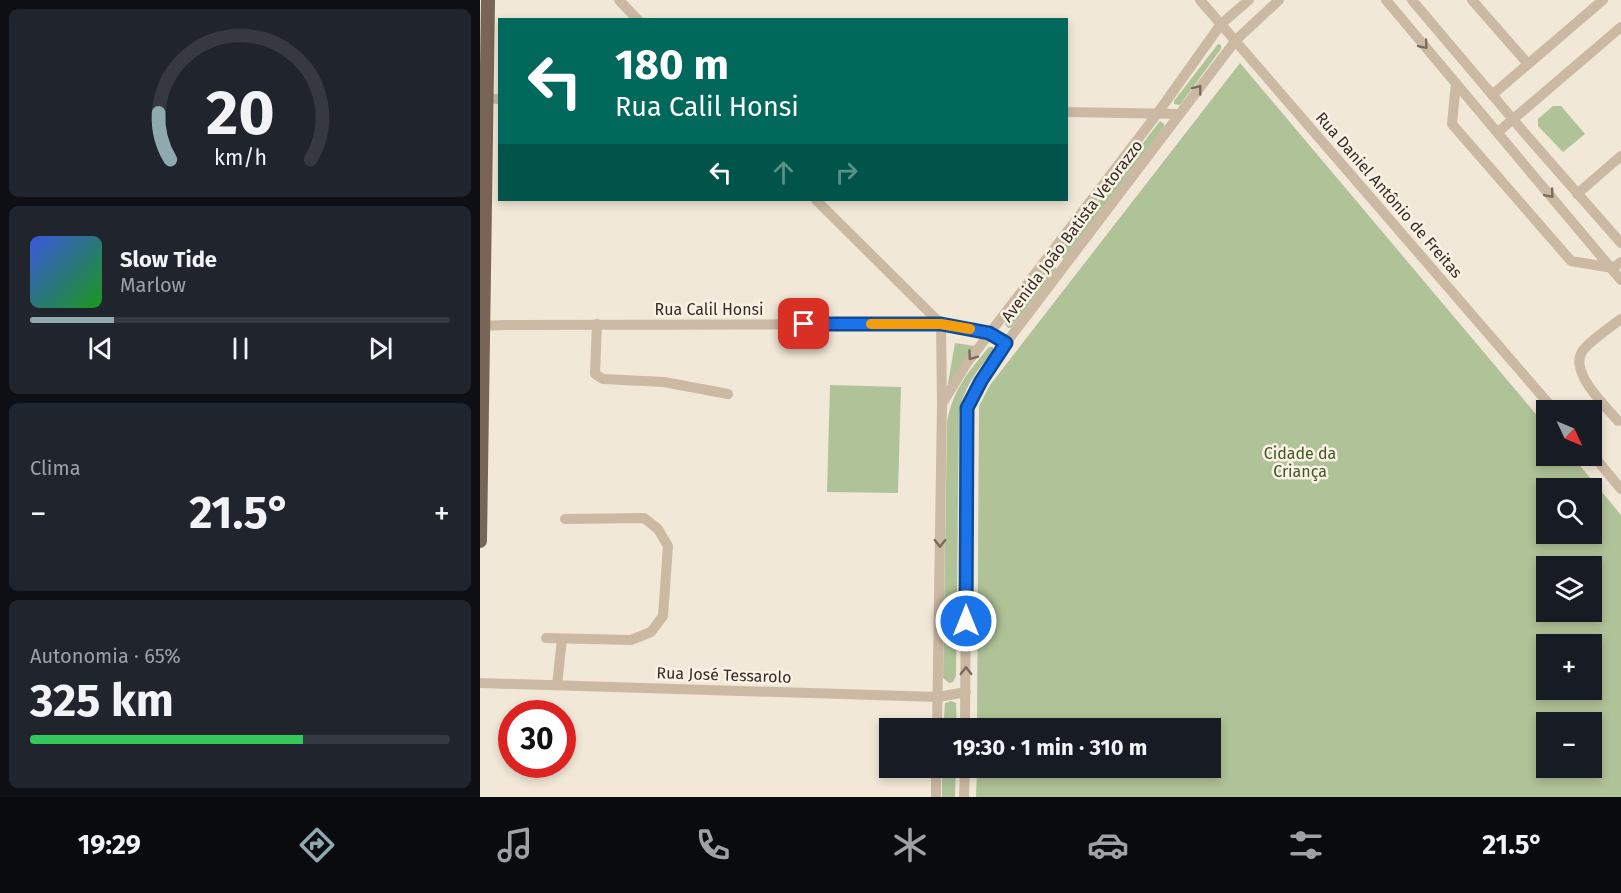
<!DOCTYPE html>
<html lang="pt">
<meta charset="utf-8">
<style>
:root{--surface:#171b24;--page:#20242c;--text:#f1f3f6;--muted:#9ea1a6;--line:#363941;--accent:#90a9af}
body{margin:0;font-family:"Fira Sans",sans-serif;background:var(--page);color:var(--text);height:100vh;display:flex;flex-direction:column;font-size:22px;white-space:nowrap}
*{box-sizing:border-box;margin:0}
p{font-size:20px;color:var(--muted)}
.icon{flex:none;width:33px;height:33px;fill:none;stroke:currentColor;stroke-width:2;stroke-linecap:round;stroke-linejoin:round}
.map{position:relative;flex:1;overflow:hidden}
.drawer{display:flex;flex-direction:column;gap:9px;padding:9px;background:#0d0f14;width:480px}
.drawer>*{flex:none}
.hud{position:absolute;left:18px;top:18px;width:570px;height:183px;border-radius:0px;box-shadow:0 3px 9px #0003;background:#00695c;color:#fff;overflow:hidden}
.needle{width:39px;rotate:134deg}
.tools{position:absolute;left:1056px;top:400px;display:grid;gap:12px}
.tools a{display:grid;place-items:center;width:66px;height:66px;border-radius:0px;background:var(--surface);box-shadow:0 3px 9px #0003;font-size:30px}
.speed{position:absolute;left:18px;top:700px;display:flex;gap:12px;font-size:30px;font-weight:700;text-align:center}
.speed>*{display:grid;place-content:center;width:78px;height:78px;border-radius:50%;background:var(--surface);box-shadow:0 3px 9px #0003;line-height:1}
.speed .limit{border:9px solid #d22;background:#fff;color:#111}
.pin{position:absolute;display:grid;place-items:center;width:51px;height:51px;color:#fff;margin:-26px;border-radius:12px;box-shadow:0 3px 9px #0006}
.me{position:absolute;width:66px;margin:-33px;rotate:0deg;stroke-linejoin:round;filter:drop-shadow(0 0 4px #0008)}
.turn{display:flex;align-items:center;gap:21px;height:126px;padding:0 18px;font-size:27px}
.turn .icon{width:78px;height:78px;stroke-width:2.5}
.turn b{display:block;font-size:42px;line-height:51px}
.lanes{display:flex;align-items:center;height:57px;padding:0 18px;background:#0003;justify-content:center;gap:30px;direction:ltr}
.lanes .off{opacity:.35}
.big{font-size:45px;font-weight:700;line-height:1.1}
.drawer .tile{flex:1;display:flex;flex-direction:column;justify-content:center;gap:9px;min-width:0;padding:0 21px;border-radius:9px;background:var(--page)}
.drawer .dial{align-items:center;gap:0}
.dial svg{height:156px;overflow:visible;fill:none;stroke:var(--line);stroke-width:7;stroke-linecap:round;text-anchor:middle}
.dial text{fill:var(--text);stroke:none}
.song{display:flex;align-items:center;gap:18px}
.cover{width:72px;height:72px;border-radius:9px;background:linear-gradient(135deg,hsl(230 70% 55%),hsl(120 70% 35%))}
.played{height:6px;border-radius:3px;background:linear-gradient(90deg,var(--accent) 20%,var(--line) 20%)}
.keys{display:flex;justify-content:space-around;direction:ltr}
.heat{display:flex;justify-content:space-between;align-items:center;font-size:33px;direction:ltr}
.charge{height:9px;border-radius:4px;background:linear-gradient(90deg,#34c759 65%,var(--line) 0)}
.trip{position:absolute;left:399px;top:718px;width:342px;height:60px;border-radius:0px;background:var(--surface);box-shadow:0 3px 9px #0003;font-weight:700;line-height:60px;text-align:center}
.tab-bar{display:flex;height:96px;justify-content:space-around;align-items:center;background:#090b0e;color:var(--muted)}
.tab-bar .icon{width:42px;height:42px}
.tab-bar .on{color:var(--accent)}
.tab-bar b{font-size:27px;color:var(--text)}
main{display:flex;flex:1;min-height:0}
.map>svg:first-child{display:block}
.green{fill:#b0c297;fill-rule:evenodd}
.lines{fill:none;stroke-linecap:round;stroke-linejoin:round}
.minor{stroke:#cbb9a3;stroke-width:10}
.major{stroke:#796556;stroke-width:14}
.oneway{stroke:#796b5e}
.route-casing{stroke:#114b97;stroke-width:15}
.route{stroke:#1a73e8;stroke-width:10}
.slow{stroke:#f59e0b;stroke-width:10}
.labels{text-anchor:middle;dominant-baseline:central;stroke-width:5;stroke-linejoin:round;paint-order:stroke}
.street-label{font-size:16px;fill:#362c26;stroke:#faf2e4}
.park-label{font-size:16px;fill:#405528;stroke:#faf2e4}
</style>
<main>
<section class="drawer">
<div class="tile dial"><svg viewBox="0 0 100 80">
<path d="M14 69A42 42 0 1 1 86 69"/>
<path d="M14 69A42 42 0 0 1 8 45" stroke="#90a9af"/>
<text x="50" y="56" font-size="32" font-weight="700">20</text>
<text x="50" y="72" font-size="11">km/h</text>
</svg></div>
<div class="tile">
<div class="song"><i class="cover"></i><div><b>Slow Tide</b><p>Marlow</p></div></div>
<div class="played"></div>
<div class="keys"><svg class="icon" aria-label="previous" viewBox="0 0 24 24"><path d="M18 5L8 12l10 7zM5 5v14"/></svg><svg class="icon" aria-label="pause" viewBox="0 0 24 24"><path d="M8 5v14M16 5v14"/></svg><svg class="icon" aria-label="next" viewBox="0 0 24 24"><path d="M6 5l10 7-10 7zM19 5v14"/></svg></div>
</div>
<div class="tile"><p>Clima</p>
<div class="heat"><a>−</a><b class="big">21.5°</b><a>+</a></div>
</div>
<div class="tile"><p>Autonomia · 65%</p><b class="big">325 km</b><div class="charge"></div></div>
</section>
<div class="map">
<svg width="1141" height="797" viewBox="0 0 1141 797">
<rect width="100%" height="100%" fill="#f2e8d8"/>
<g class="green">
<path d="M738 44 741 45V49L700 105 694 104V101Z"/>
<path d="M760 63 1066 426V456H1092L1141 515V797H496L497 768H730V729H497L499 406 510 385ZM1066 489H1112V534H1066ZM1066 567H1112V612H1066ZM1066 645H1112V690H1066ZM1066 723H1112V768H1066Z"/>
<path d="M1073 106H1081L1105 134 1083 152 1058 126V119Z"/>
<path d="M680 121 684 124V127L584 259 578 256V253Z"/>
<path d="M572 264 575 265 576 269 531 328H528L525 324 568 266Z"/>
<path d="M475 343 495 346 467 389Z"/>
<path d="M509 347H513V351C496 372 483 388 479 415L476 676 473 682 469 683 463 678 467 422C473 389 489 371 509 347Z"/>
<path d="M350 385 421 387 418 493 347 492Z"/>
<path d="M471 701 476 703 477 729H463L465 703Z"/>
<path d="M462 768H476L475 797H462Z"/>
</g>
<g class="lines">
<g class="minor">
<path d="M139 0 158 20"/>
<path d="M720 0 1075 411"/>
<path d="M906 0 1141 280"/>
<path d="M932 0 1048 137 1141 243"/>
<path d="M992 0 1048 64"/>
<path d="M976 83 972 124 1091 261 1133 268 1141 262"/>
<path d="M1012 95 1123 0"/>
<path d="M0 98 20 99"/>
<path d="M586 112 698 114"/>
<path d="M1018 132 1141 27"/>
<path d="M1097 194 1141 156"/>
<path d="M336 200 461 324 462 404"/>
<path d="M117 324 115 374 123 379 184 382 248 394"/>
<path d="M0 326 25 325 461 324 509 333 526 343"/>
<path d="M1138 421C1125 405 1086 370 1104 349 1114 338 1129 328 1141 319"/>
<path d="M1112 454 1141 489"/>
<path d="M66 638 151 640 171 632 183 616 188 546 178 529 164 518 85 519"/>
<path d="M0 683 458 697 486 692"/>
<path d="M77 685 82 639"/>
<path d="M457 729 462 404 487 363 677 114 741 24 769 0"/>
<path d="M485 729 487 408 501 381 526 343 756 40 799 0"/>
<path d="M456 797V768"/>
<path d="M484 797 485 768"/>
</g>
<path class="major" d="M0 541 8 0"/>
</g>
<defs><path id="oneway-chevron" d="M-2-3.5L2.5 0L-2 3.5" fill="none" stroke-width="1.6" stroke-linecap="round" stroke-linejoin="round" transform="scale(1.5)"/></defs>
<g class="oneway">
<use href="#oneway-chevron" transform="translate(944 45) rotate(50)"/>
<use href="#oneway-chevron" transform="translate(718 89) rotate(-52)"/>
<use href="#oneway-chevron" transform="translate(1070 194) rotate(50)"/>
<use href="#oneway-chevron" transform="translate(492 356) rotate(126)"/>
<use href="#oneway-chevron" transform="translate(460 543) rotate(91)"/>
<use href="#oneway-chevron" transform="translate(486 671) rotate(-90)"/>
</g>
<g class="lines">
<g class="route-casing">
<path id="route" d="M324 324H461L509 333 526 343 501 381 487 408 486 621"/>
</g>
<use href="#route" class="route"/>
<path class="slow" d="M391 324H461L490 329"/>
</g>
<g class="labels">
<g class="street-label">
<text transform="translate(909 195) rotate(49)">Rua Daniel Antônio de Freitas</text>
<text transform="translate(592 231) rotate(-53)">Avenida João Batista Vetorazzo</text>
<text x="229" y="309">Rua Calil Honsi</text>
<text transform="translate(244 675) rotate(2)">Rua José Tessarolo</text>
</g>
<g class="park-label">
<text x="820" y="453">Cidade da<tspan x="820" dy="18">Criança</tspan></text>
</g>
</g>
</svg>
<div class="tools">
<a><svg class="needle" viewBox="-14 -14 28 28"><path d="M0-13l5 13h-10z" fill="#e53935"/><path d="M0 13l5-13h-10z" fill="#9ea1a6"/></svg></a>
<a><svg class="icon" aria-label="search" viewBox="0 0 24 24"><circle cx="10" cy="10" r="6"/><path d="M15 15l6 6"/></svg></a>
<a><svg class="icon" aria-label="layers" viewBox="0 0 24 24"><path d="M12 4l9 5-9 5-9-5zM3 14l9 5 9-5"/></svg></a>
<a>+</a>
<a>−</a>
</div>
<div class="speed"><div class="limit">30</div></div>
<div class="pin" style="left:324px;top:324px;background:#d93025"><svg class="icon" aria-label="arrive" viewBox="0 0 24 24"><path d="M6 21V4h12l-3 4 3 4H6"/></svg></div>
<svg class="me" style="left:486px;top:621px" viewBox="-20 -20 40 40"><circle r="17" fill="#1a73e8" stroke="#fff" stroke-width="3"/><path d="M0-11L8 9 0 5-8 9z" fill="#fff"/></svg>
<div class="trip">19:30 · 1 min · 310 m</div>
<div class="hud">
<div class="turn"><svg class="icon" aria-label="left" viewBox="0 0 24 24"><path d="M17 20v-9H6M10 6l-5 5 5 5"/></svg><div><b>180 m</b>Rua Calil Honsi</div></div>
<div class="lanes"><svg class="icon" aria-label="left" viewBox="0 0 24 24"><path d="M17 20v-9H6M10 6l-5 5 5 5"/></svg><svg class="icon off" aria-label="ahead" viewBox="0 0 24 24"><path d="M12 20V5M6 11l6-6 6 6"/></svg><svg class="icon off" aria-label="right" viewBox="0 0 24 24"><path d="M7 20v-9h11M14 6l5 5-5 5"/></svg></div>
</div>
</div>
</main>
<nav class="tab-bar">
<b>19:29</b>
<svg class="icon on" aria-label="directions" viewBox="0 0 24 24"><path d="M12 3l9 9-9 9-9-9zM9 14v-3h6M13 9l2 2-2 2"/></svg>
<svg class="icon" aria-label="music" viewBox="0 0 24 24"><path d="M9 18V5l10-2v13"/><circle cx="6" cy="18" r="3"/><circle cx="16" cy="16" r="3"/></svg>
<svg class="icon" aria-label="phone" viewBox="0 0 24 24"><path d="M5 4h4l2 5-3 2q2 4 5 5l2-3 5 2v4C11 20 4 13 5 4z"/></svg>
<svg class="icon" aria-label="climate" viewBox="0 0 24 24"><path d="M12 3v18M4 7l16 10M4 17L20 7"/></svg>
<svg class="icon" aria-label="car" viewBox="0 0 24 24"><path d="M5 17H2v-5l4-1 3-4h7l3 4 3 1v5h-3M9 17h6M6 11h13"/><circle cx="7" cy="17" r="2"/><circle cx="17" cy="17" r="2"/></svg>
<svg class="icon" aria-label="filters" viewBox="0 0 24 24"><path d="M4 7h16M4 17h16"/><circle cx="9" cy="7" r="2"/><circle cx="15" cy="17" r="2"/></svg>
<b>21.5°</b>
</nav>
